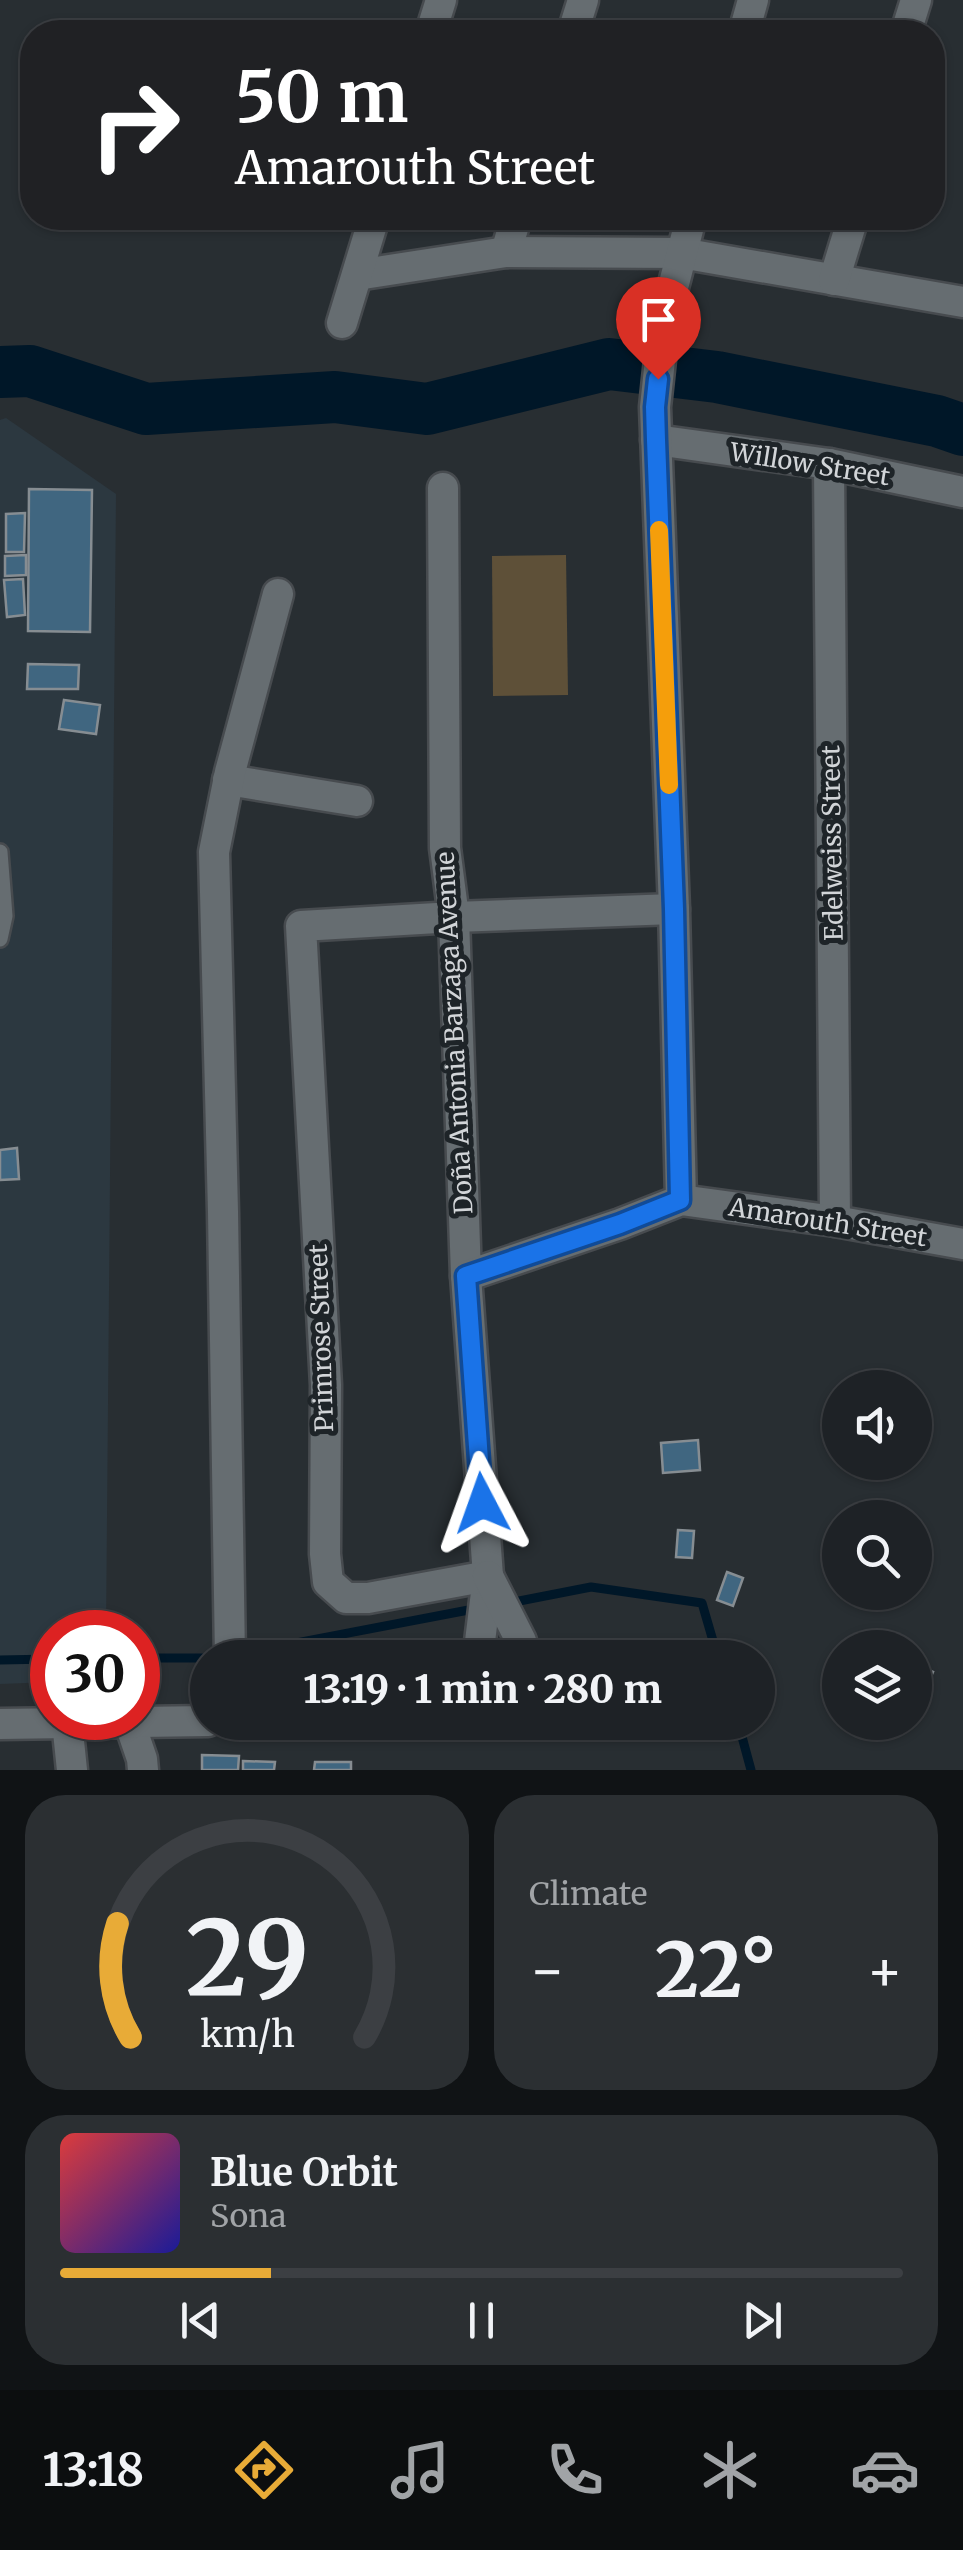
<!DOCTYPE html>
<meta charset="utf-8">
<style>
:root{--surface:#1e2226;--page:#2b2f32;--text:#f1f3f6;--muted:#a1a4a7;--line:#3c3f43;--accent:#e8ab37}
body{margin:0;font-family:Merriweather,serif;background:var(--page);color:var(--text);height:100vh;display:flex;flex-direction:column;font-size:38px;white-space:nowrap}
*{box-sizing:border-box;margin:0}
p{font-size:32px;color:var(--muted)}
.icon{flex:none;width:55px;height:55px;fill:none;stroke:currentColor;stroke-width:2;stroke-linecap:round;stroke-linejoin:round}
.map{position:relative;height:1770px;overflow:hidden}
.drawer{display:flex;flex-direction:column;gap:25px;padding:25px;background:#101315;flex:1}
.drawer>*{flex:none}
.top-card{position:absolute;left:20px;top:20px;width:925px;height:210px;border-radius:40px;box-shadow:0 2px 8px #0004,0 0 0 2px var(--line);background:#202124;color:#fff;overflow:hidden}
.tools{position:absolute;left:822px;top:1370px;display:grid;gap:20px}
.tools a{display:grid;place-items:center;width:110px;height:110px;border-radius:50%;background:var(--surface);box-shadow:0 2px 8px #0004,0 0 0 2px var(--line);font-size:50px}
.speed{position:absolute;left:30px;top:1610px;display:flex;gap:20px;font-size:50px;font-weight:700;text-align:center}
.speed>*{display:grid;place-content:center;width:130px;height:130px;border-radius:50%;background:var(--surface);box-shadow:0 2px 8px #0004,0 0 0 2px var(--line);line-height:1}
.speed .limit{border:15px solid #d22;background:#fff;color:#111}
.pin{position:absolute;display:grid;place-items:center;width:85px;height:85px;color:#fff;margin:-102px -42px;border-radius:50% 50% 50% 0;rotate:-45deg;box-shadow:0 0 10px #0007}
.pin .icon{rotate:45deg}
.me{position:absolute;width:110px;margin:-55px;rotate:356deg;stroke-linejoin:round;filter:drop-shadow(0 0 8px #0008)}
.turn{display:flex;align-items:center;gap:35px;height:210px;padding:0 50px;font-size:45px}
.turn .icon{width:130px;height:130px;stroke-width:2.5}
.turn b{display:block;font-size:70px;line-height:85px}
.big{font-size:75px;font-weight:800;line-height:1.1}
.drawer .card{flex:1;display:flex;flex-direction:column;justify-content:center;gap:15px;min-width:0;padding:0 35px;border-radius:40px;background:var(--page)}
.drawer .dial{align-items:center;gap:0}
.dial svg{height:260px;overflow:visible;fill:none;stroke:var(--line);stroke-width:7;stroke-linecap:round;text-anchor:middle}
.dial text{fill:var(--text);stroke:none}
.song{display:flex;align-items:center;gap:30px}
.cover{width:120px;height:120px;border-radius:15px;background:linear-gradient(135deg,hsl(0 70% 55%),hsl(240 70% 35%))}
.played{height:10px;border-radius:5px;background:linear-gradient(90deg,var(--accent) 25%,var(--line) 25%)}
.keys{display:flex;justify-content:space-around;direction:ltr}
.heat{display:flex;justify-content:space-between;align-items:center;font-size:55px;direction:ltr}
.drawer .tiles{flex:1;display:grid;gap:25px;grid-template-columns:1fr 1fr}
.card:last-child{grid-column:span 2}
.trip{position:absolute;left:190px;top:1640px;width:585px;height:100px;border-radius:50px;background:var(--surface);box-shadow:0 2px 8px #0004,0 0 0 2px var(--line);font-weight:800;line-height:100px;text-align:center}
.tabs{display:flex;height:160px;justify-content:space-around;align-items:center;background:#0c0e0f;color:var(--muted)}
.tabs .icon{width:70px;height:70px}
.tabs .selected{color:var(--accent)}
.tabs b{font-size:45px;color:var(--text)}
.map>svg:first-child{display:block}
.built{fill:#2c3840}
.green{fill:#5e5038}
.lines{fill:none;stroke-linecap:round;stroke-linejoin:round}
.stream{stroke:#001728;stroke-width:9}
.river{stroke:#001728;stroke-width:52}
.building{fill:#406680;stroke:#868d92;stroke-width:2.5}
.lane-casing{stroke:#474b4f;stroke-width:20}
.street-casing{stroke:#474b4f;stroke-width:35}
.secondary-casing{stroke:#474b4f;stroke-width:35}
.lane{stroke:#666d71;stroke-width:15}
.street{stroke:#666d71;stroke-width:30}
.secondary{stroke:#666d71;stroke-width:30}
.route-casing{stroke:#114b97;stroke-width:25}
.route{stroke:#1a73e8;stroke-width:18}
.slow{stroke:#f59e0b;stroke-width:18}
.labels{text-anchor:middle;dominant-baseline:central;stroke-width:10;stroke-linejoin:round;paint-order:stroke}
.street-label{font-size:25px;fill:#d2d5d8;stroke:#1e2428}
</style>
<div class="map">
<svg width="963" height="1770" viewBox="0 0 963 1770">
<rect width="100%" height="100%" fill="#282e32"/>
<path class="built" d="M6 418 116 494 106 1632H52V1682L0 1684V420Z"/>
<path class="green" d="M566 555 568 695 493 696 492 556Z"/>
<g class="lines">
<g class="stream">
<path d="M509 1603 591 1587 702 1603 718 1658"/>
<path d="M233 1655 479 1608"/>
<path d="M138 1658H208"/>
<path d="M0 1660 52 1659"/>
<path d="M738 1722 751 1770"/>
</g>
<path class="river" d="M0 372 30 371 146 409 335 397 427 409 609 364 717 377 937 421 963 430"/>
</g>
<g class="building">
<path d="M29 489 92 490 90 632 28 631Z"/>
<path d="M25 513 24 552H6V514Z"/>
<path d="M26 555V575L5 576V556Z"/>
<path d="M23 579 25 615 7 617 4 580Z"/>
<path d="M28 664 79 665 78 689H27Z"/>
<path d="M64 700 100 705 96 734 59 729Z"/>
<path d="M17 1148 19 1179 0 1180V1150Z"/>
<path d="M698 1440 700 1470 663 1473 661 1443Z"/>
<path d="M678 1530 694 1531 692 1558 676 1557Z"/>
<path d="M727 1572 743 1578 733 1606 717 1600Z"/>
<path d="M915 1664 933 1672 926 1688 915 1683Z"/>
<path d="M202 1755 239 1756 238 1770H202Z"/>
<path d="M243 1761 275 1762 274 1770H243Z"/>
<path d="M315 1762H351V1770H314Z"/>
</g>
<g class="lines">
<g class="lane-casing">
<path id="lane" d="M0 852 5 916 0 939"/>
</g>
<g class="street-casing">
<g id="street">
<path d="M431 32 441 0"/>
<path d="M573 32 583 0"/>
<path d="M744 32 753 0"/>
<path d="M906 32 916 0"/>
<path d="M506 252 516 218"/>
<path d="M357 275 506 252 681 253 963 302"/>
<path d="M834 280 853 218"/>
<path d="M342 323 374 218"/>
<path d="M656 440 829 464 963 492"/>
<path d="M829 464 835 1221"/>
<path d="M443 488 445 848 454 917 466 1276 488 1576 478 1658"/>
<path d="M228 780 357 801"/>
<path d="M681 1200 674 909 655 407 664 322 691 218"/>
<path d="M466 1276 620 1224 681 1200 835 1221 963 1244"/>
<path d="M488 1576 368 1598H346L328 1582 325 1554 326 1385 301 926 454 917 674 909"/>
<path d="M488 1576 521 1641V1658"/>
<path d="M230 1658 223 1212 214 852 230 772 278 594"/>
<path d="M129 1721 142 1759 143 1770"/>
<path d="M67 1722 72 1770"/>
</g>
</g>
<g class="secondary-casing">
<path id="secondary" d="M0 1724 208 1721"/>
</g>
<use href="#lane" class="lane"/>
<use href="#street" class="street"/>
<use href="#secondary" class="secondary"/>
</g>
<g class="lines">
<g class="route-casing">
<path id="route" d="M482 1503 466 1276 620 1224 680 1200 674 909 656 440 655 407 658 379"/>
</g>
<use href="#route" class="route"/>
<path class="slow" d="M659 530 669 785"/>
</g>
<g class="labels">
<g class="street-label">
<text transform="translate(810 464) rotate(9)">Willow Street</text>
<text transform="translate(832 843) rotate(-91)">Edelweiss Street</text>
<text transform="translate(454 1033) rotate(-93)">Doña Antonia Barzaga Avenue</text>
<text transform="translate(828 1222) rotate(9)">Amarouth Street</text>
<text transform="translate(321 1338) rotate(-92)">Primrose Street</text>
</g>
</g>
</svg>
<div class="tools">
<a><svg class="icon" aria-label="sound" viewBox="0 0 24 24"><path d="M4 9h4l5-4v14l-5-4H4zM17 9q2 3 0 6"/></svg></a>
<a><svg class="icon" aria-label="search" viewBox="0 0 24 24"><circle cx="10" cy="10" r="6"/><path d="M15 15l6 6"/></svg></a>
<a><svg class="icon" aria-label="layers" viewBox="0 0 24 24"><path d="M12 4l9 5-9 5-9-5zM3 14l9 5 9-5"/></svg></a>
</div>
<div class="speed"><div class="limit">30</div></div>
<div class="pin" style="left:658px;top:379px;background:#d93025"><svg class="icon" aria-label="arrive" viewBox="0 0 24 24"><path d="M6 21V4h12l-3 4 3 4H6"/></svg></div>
<svg class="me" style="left:482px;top:1503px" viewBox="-20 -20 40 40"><path d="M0-17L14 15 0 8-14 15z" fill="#1a73e8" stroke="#fff" stroke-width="4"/></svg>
<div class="trip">13:19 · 1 min · 280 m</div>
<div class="top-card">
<div class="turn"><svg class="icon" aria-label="right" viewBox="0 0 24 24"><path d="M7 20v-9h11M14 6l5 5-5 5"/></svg><div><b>50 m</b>Amarouth Street</div></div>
</div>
</div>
<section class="drawer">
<div class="tiles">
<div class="card dial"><svg viewBox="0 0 100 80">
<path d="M14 69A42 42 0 1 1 86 69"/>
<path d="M14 69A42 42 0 0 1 10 34" stroke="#e8ab37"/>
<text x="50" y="56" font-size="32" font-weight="700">29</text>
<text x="50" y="72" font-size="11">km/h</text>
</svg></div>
<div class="card"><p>Climate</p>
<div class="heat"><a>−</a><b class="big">22°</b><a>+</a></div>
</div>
<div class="card">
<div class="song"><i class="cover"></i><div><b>Blue Orbit</b><p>Sona</p></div></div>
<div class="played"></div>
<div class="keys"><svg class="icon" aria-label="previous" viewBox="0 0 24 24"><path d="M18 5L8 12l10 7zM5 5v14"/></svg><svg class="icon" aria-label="pause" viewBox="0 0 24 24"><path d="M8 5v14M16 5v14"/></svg><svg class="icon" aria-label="next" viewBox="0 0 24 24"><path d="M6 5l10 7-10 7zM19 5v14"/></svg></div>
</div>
</div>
</section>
<nav class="tabs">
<b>13:18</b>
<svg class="icon selected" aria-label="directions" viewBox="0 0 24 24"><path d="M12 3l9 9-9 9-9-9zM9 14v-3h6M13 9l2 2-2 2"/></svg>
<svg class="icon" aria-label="music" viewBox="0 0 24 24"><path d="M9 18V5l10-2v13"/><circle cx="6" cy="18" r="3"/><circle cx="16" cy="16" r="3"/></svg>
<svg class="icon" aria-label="phone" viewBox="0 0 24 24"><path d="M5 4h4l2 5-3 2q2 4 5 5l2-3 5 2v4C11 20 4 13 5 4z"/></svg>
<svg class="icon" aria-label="climate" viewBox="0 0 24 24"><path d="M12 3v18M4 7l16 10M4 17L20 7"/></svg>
<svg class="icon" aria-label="car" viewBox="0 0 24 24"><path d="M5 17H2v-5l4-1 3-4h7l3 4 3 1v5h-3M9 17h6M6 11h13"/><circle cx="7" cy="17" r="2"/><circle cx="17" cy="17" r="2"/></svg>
</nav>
